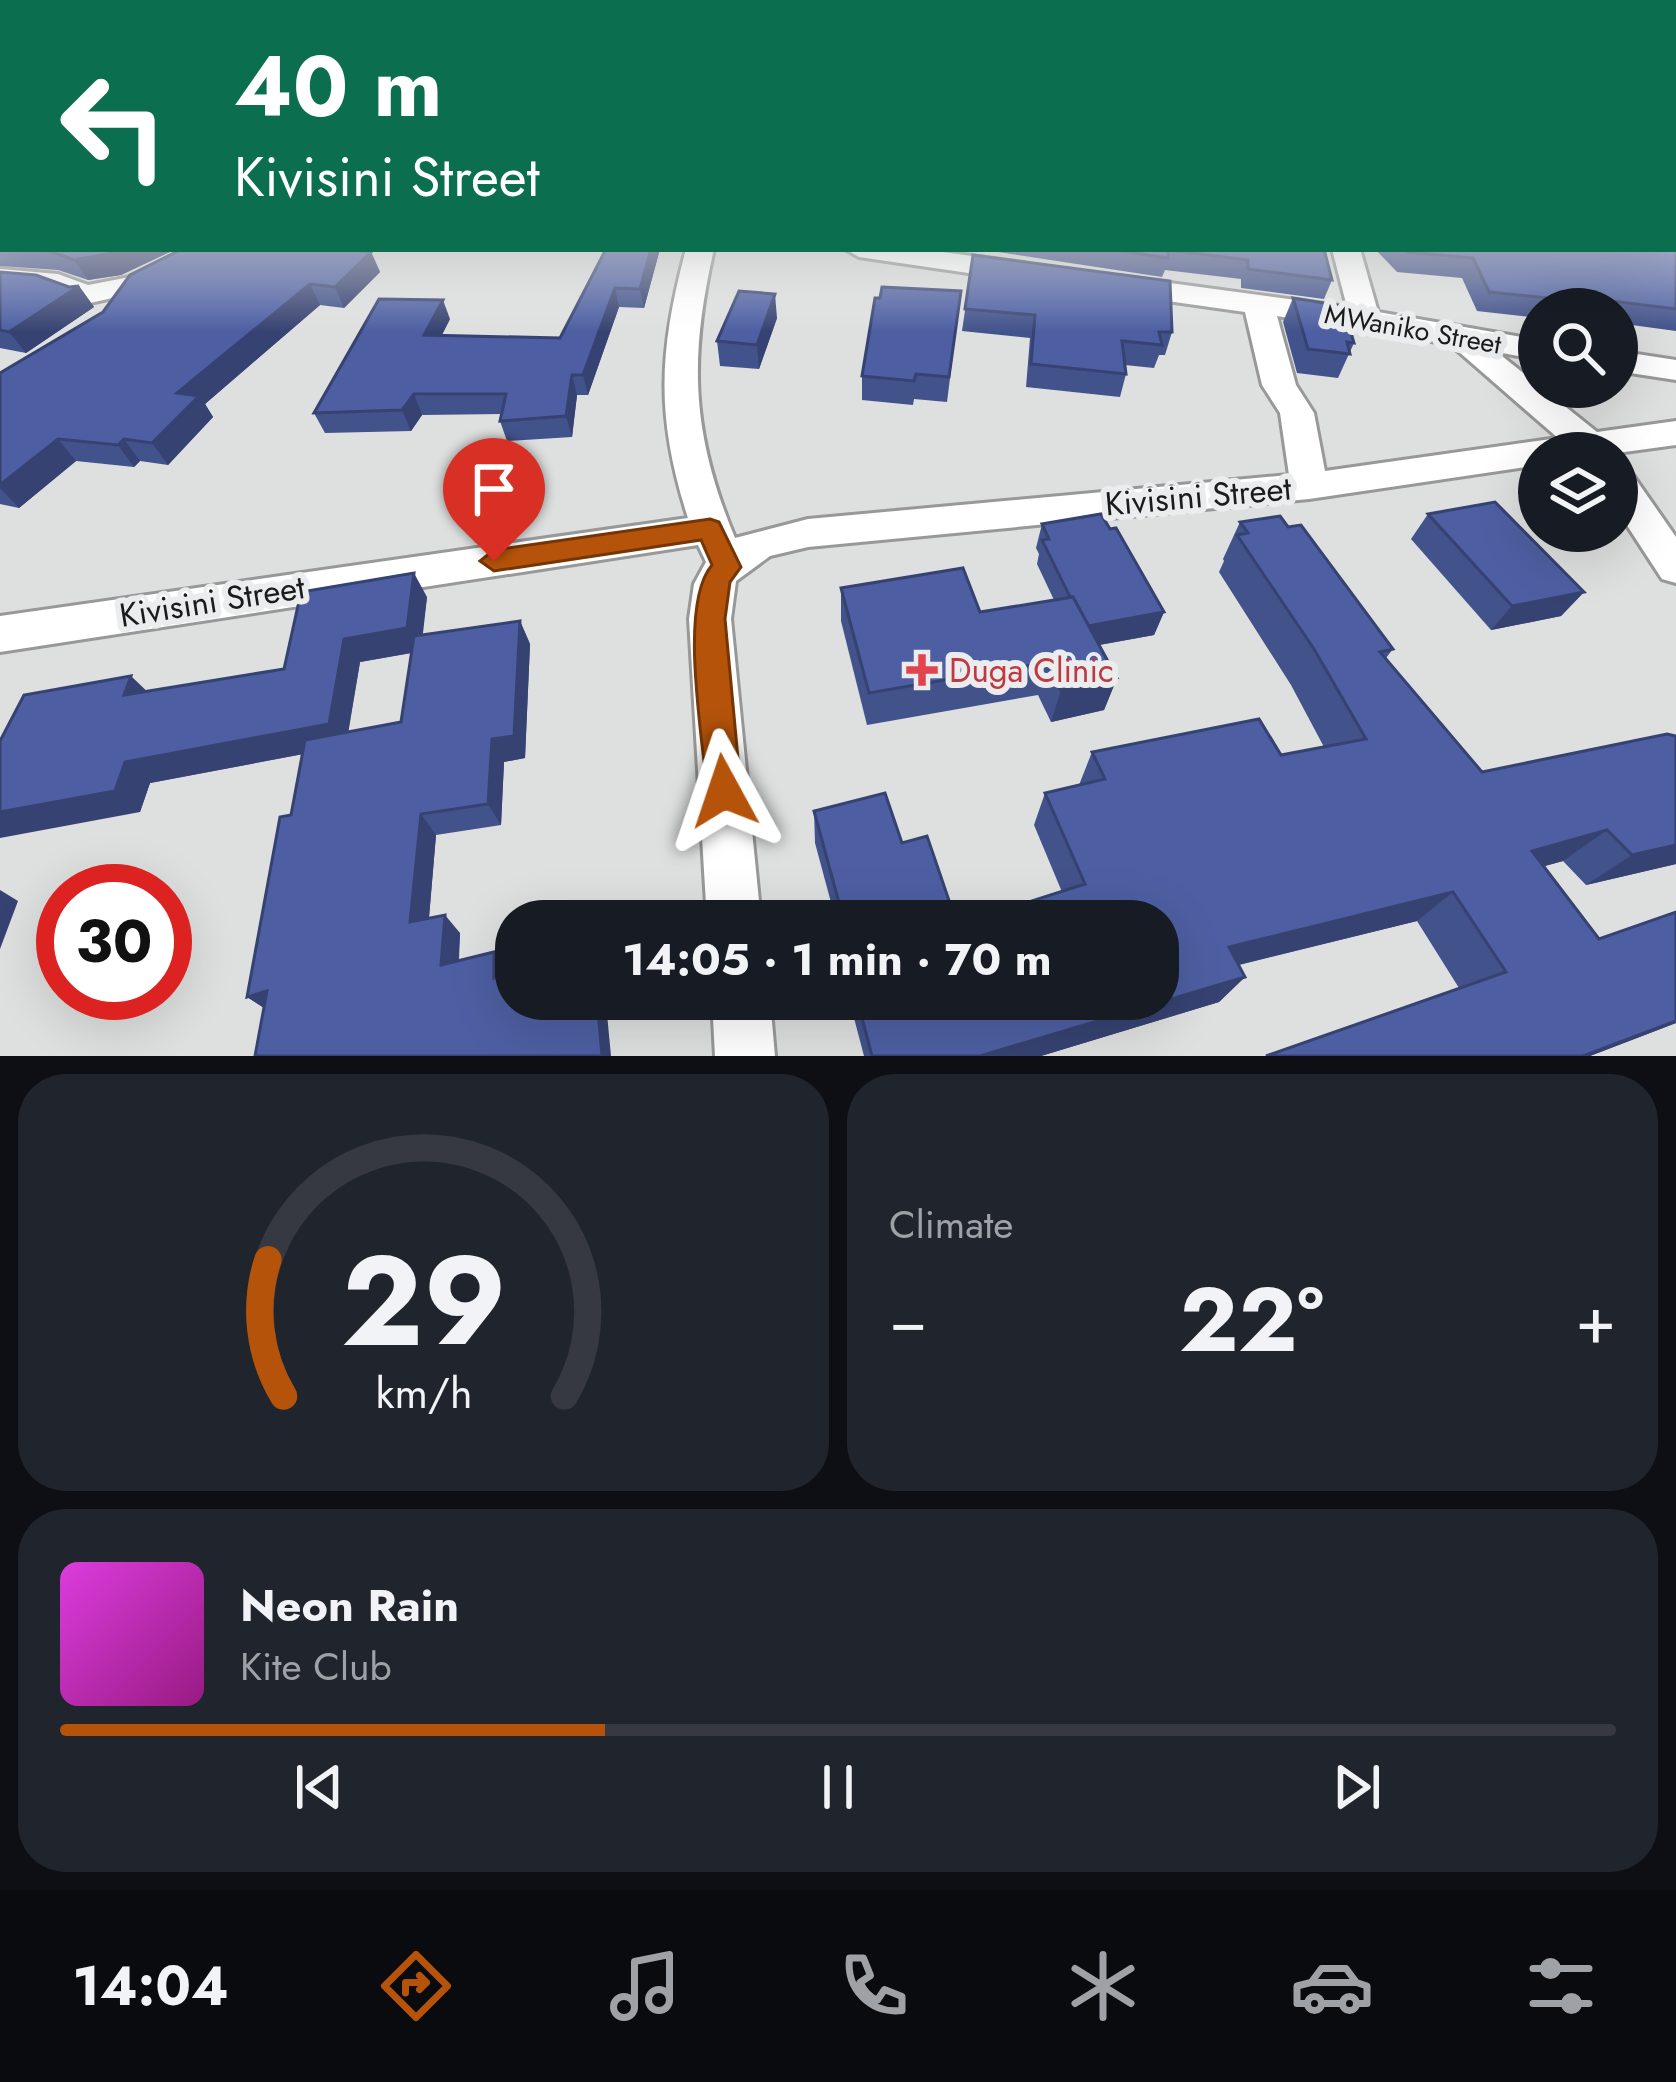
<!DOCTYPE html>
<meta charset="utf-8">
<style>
:root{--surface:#171b24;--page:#20242c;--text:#f1f3f6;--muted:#9ea1a6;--line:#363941;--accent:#b45309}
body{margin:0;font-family:Jost,sans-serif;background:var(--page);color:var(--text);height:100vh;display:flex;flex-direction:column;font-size:45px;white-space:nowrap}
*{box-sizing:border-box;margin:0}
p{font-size:39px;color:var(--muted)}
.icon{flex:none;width:66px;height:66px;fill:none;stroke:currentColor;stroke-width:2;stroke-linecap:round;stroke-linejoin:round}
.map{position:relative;height:1056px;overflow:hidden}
.panel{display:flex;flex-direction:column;gap:18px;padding:18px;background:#0d0f14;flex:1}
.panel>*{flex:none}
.guide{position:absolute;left:0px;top:0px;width:1677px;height:252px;box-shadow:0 12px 48px #0002;background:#0b6e4f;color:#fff;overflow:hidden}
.fabs{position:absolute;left:1518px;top:288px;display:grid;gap:24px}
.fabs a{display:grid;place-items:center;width:120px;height:120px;border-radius:50%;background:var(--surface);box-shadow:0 12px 48px #0002;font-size:60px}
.speed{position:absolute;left:36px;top:864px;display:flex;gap:24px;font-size:60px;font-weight:700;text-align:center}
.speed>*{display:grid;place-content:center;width:156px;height:156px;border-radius:50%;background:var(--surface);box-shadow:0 12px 48px #0002;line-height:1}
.speed .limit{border:18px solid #d22;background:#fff;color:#111}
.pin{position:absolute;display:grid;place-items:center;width:102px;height:102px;color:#fff;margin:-123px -51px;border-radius:50% 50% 50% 0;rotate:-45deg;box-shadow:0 0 12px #0007}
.pin .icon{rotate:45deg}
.me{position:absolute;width:132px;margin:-66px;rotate:355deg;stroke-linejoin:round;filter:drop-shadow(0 0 9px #0008)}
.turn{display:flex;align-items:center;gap:42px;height:252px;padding:0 36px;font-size:54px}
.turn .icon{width:156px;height:156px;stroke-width:2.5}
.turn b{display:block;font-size:84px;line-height:102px}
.big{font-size:90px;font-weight:700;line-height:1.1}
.panel .card{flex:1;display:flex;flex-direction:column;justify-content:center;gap:18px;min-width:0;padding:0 42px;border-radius:48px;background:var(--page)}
.panel .dial{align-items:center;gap:0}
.dial svg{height:312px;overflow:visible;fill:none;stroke:var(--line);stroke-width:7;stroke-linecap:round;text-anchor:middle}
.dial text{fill:var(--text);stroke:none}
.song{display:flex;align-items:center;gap:36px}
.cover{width:144px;height:144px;border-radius:18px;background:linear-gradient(135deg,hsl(300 70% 55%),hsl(310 70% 35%))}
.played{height:12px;border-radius:6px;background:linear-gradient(90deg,var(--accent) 35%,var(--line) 35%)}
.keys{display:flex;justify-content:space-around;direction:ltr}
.heat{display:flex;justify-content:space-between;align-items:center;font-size:66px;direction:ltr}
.panel .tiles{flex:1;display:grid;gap:18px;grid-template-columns:1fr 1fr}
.card:last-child{grid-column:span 2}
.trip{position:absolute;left:495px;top:900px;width:684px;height:120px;border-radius:48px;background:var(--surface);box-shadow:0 12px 48px #0002;font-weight:700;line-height:120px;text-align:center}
.tabs{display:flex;height:192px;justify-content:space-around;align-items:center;background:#090b0e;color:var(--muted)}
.tabs .icon{width:84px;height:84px}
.tabs .active{color:var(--accent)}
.tabs b{font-size:54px;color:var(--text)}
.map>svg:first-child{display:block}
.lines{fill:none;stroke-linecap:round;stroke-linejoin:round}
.minor-casing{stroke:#989899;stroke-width:6}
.minor{fill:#fff;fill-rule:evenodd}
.wall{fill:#42528b;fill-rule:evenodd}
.shaded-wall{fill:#364271}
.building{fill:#4d5fa2;stroke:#364271;stroke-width:3}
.route{fill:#b45309;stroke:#753606;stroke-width:3}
.health-dot{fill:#e0444e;stroke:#ebeced;stroke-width:4.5}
.labels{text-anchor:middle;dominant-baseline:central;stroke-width:12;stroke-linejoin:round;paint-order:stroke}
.far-street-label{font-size:27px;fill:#1b1b1c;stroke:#ebeced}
.street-label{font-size:33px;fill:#1b1b1c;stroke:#ebeced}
.health-label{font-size:33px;fill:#be3a42;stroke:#ebeced;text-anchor:start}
</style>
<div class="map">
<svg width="1676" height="1056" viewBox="0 0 1676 1056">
<rect width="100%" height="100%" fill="#dedfdf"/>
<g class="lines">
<g class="minor-casing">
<g id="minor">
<path d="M686 249H714C689 358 691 433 735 538L808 519 1289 475 1280 413 1262 385 1245 312 1118 294 1103 285 1118 276 1347 307 1332 249H1360L1378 312 1539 340V360L1497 352 1597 432 1676 421V445L1617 453H1539V465L1309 499 808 547 770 556 736 581 731 619 761 921H707L689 619 694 584 706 562 698 545 0 652V616L688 518C655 416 659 350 686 249ZM1277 316 1450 344 1558 438 1325 471 1314 413 1296 385Z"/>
<path d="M845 249H920L1024 263 1038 272 1024 281 859 257Z"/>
<path d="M0 269 58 274 88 285 130 277 145 286 140 292 85 304 52 291 0 287Z"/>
<path d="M1617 351 1676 360V380L1617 371Z"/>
<path d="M1617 467 1630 471 1676 537V583L1662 579 1617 510Z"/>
<path d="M712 999H770L775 1056H715Z"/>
</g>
</g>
<use href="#minor" class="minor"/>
</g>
<g class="wall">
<path d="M0 184H3V249H176L121 275 88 280 58 270 0 266Z"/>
<path d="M1674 184H1676V331L1617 323V309H1539V318L1477 311 1462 278 1397 272 1375 249H1674Z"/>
<path d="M606 249H660L644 308 619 307 588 395H577L572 437 507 441 500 421 502 414 422 415 411 431 325 433 314 413 450 319 442 335 560 338Z"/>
<path d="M978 249H1324L1332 280 1324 299 1241 288V279L1165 270 1162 277Z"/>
<path d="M371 252 380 272 344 308 320 305 205 404 213 417 168 465 140 461 134 467 76 461 19 508 0 504V373L103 312Z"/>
<path d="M973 255 1172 332 1165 355H1159L1154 368 1125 365 1126 374 1120 397 1026 387 1030 338 962 331Z"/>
<path d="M0 272 69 287 79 286 94 307 26 353 0 348Z"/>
<path d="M961 291 947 402 914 399 913 405 862 400V376Z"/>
<path d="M1293 298 1354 343 1338 378 1297 373 1283 322Z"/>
<path d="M777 318 759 369 720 366 717 341Z"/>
<path d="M1428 514 1584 592 1561 616 1491 630 1411 539Z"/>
<path d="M1240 522 1288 527 1393 649 1386 658 1482 772 1676 736V864L1586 885 1563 861 1544 866 1599 939 1676 912V1023L1590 1056 1459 988 1417 921 1239 965 1245 977 1219 1002 1041 1056H864L849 999H1158L1062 892 1034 825 1045 793 1079 785 1092 752 1281 755 1324 747 1291 685 1219 572 1224 561 1223 559Z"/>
<path d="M1042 524 1164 612 1154 635 1099 645 1117 678 1104 710 1051 722 1038 695 867 725 841 621V588L980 612 1054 600 1037 564 1039 554 1036 548Z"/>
<path d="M427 597 422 635 520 621 530 644 525 758 504 762 501 825 436 835 429 918 460 933 459 961 494 952 508 970V975L619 1011 607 1014 264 1008 247 997 291 815 303 754 150 783 140 812 147 691 284 669ZM412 653 401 722 348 732 360 662Z"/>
<path d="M814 811 902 843 956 921H836L815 843Z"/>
</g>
<g class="shaded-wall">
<path d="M118 249H176L121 275 88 280 74 260Z"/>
<path d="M651 249H660L644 308 640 289Z"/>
<path d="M371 252 380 272 344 308 335 287Z"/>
<path d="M310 284 320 305 205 404 213 417 168 465 152 443 177 393Z"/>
<path d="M79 286 94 307 26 353 9 332Z"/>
<path d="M615 288 619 307 588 395 583 375Z"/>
<path d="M775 294 777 318 759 369 757 345Z"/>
<path d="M443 300 450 319 431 355 424 335Z"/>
<path d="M572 375 577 395 572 437 566 416Z"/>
<path d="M414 394 422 415 411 431 402 410Z"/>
<path d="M58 439 76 461 19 508 0 488V485Z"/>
<path d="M124 439 140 461 134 467 118 445Z"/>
<path d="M414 573 427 597 421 651 360 662 346 746 150 783 140 812 0 838V812L344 639Z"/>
<path d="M1584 592 1561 616 1491 630 1512 606Z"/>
<path d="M1164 612 1154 635 1077 649 1084 626Z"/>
<path d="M520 621 530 644 525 758 504 762 501 825 488 804 492 739Z"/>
<path d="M131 676 154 698 124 695Z"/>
<path d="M1117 678 1104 710 1051 722 1061 690Z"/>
<path d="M421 814 436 835 427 940 410 922Z"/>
<path d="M1607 830 1563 861 1492 881 1532 851Z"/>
<path d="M1676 845V864L1586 885 1632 855Z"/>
<path d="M0 890 18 901 0 949Z"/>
<path d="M1453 892 1417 921 1205 973 1229 947Z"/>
<path d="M445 915 460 933 457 982 441 965Z"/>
<path d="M494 952 508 970V995L494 978Z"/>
<path d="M1245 977 1219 1002 1041 1056H980Z"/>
<path d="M267 991 272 1013 247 997Z"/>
<path d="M597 999H618L619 1011 607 1014 611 1056H602Z"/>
<path d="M1676 1021V1023L1590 1056H1583Z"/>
</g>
<g class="building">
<rect x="0" y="184" width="3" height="62"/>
<path d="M1674 184H1676V214L1674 212Z"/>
<path d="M1674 219H1676V309L1564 295 1567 300 1489 292 1473 258 1407 252 1403 249H1674Z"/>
<path d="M44 249H118L107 254 74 260Z"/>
<path d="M182 249H346L371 252 335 287 310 284 177 393 199 396 152 443 124 439 118 445 58 439 0 485V373L103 312 130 275Z"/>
<path d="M606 249H651L640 289 615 288 583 375H572L566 416 500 421 506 394H414L402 410 314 413 379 299 443 300 424 335 560 338Z"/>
<path d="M1108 249H1324L1332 280 1248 269V260L1168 250V258Z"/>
<path d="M973 255 1170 281 1172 332H1159L1162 345 1122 341 1126 374 1031 364 1035 315 965 309Z"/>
<path d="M0 272 36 275 69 287 79 286 9 332 0 330Z"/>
<path d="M882 287 961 291 949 377 916 374 914 381 862 376 875 298H880Z"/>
<path d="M739 291 775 294 757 345 717 341Z"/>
<path d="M1293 298 1343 306 1354 343 1347 342 1350 354 1308 349Z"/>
<path d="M1495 502 1584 592 1512 606 1428 514Z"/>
<path d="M1101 514 1110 529 1116 528 1164 612 1088 626 1073 597H1070L1042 540 1049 539 1042 524Z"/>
<path d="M1280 516 1288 527 1301 525 1393 649 1380 652 1482 772 1667 734 1676 736V845L1632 855 1607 830 1532 851 1599 939 1676 912V1021L1583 1056H1266L1506 972 1453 892 1229 947 1245 977 980 1056H872L857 999H1158V921H969L1085 884 1045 793 1105 779 1092 752 1259 719 1281 755 1366 739 1314 649 1237 535 1248 533 1240 522Z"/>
<path d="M963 568 980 612 1073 597 1117 678 1061 690 1048 662 869 693 841 588Z"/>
<path d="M414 573 407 628 344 639 329 724 125 762 115 791 0 812V741L24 695 131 676 124 695 284 669 301 592Z"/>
<path d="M520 621 514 736 492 739 488 804 421 814 410 922 445 915 441 965 494 952V978L516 973V999H597L602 1056H255L267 991 247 997 280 817 291 815 305 740 401 722 414 636Z"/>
<path d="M885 793 902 843 927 836 956 921H844L814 811Z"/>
</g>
<linearGradient id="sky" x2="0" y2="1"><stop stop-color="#5bb0d6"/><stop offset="0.55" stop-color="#f0f1f1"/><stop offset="1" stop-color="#f0f1f1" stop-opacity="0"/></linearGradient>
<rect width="1676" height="332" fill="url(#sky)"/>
<path class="route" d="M710 519 719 522 741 567 730 582 725 619 741 791 736 803 724 807 712 803 707 791C703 738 678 605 712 565L701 540 494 571 480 561 494 550Z"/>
<path class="health-dot" d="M916 652h12v12h12v12h-12v12h-12v-12h-12v-12h12z"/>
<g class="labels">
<g class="far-street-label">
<text transform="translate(1413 329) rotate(10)">MWaniko Street</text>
</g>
<g class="street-label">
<text transform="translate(1198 496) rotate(-5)">Kivisini Street</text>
<text transform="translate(212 601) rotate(-9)">Kivisini Street</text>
</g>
<g class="health-label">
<text x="949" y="670">Duga Clinic</text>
</g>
</g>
</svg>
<div class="fabs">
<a><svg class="icon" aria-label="search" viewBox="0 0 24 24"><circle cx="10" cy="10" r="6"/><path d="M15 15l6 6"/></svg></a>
<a><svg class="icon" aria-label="layers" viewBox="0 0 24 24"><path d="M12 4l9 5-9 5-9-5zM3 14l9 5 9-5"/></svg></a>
</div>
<div class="speed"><div class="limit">30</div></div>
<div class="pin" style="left:494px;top:561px;background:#d93025"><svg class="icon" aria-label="arrive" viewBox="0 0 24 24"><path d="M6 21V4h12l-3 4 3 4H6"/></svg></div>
<svg class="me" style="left:724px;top:791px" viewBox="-20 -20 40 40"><path d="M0-17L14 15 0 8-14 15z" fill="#b45309" stroke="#fff" stroke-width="4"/></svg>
<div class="trip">14:05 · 1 min · 70 m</div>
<div class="guide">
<div class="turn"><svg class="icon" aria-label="left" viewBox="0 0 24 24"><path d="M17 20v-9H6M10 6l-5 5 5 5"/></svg><div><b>40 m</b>Kivisini Street</div></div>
</div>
</div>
<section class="panel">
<div class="tiles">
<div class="card dial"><svg viewBox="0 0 100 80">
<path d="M14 69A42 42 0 1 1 86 69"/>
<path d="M14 69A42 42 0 0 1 10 34" stroke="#b45309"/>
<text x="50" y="56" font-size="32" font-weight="700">29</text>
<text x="50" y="72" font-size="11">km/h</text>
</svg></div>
<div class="card"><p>Climate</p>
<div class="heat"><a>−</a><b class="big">22°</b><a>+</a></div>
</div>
<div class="card">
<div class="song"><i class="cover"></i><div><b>Neon Rain</b><p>Kite Club</p></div></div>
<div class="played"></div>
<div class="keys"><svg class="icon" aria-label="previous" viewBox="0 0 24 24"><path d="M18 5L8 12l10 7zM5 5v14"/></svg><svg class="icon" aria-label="pause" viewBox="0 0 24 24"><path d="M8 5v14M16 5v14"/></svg><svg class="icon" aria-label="next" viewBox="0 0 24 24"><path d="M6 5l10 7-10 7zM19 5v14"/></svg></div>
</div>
</div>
</section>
<nav class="tabs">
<b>14:04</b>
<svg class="icon active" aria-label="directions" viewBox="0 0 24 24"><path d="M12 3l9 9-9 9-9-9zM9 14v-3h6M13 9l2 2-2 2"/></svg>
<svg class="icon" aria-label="music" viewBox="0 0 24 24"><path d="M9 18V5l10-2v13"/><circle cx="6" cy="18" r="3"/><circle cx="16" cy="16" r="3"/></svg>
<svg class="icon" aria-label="phone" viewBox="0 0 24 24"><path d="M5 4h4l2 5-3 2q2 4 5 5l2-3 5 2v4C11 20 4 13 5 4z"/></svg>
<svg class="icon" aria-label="climate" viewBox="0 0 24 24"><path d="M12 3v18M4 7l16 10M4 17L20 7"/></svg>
<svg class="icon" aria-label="car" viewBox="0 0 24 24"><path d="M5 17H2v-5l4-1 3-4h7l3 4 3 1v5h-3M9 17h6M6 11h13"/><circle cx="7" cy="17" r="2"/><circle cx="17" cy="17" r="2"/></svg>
<svg class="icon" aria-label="filters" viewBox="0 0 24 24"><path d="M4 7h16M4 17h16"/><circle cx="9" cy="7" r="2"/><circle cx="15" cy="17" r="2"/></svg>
</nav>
